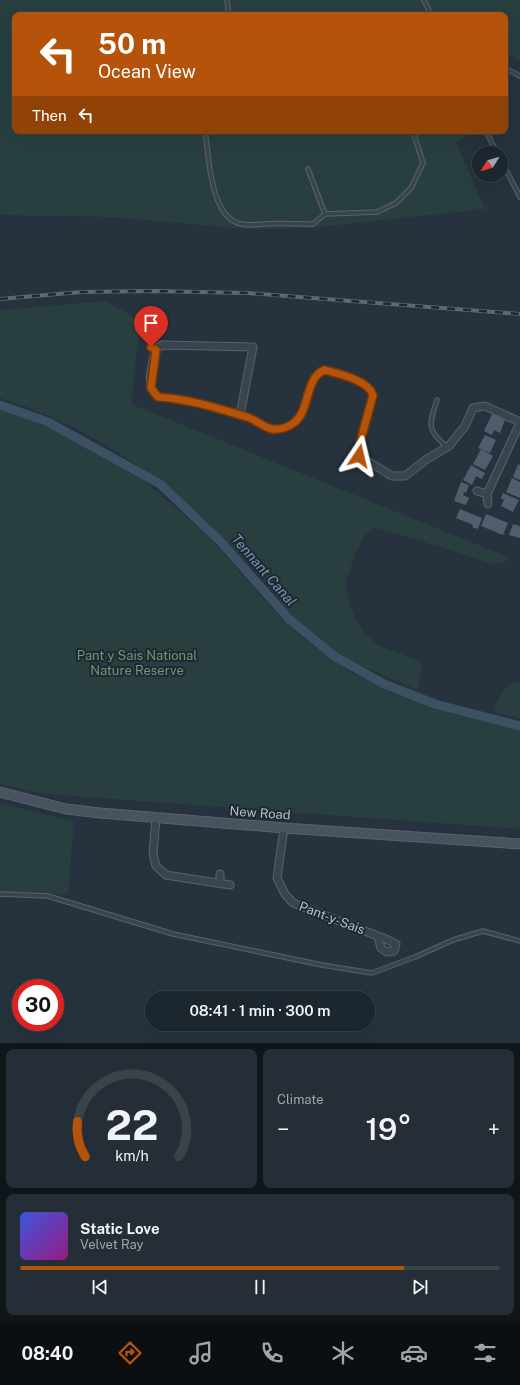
<!DOCTYPE html>
<meta charset="utf-8">
<style>
:root{--surface:#1c262e;--page:#252e36;--text:#f1f3f6;--muted:#a0a5aa;--line:#3a434a;--accent:#b45309}
body{margin:0;font-family:"Public Sans",sans-serif;background:var(--page);color:var(--text);height:100vh;display:flex;flex-direction:column;font-size:15px;white-space:nowrap}
*{box-sizing:border-box;margin:0}
p{font-size:13px;color:var(--muted)}
.icon{flex:none;width:22px;height:22px;fill:none;stroke:currentColor;stroke-width:2;stroke-linecap:round;stroke-linejoin:round}
.map{position:relative;height:1043px;overflow:hidden}
.side{display:flex;flex-direction:column;gap:6px;padding:6px;background:#0f1519;flex:1}
.side>*{flex:none}
.banner{position:absolute;left:12px;top:12px;width:496px;height:122px;border-radius:8px;box-shadow:0 4px 16px #0002,0 0 0 1px var(--line);background:#b45309;color:#fff;overflow:hidden}
.needle{width:26px;rotate:233deg}
.tools{position:absolute;left:472px;top:146px;display:grid;gap:8px}
.tools a{display:grid;place-items:center;width:36px;height:36px;border-radius:50%;background:var(--surface);box-shadow:0 4px 16px #0002,0 0 0 1px var(--line);font-size:20px}
.speed{position:absolute;left:12px;top:979px;display:flex;gap:8px;font-size:20px;font-weight:700;text-align:center}
.speed>*{display:grid;place-content:center;width:52px;height:52px;border-radius:50%;background:var(--surface);box-shadow:0 4px 16px #0002,0 0 0 1px var(--line);line-height:1}
.speed .limit{border:6px solid #d22;background:#fff;color:#111}
.pin{position:absolute;display:grid;place-items:center;width:34px;height:34px;color:#fff;margin:-41px -17px;border-radius:50% 50% 50% 0;rotate:-45deg;box-shadow:0 0 4px #0007}
.pin .icon{rotate:45deg}
.me{position:absolute;width:44px;margin:-22px;rotate:10deg;stroke-linejoin:round;filter:drop-shadow(0 0 3px #0008)}
.turn{display:flex;align-items:center;gap:14px;height:84px;padding:0 20px;font-size:18px}
.turn .icon{width:52px;height:52px;stroke-width:2.5}
.turn b{display:block;font-size:28px;line-height:34px}
.then{display:flex;align-items:center;height:38px;padding:0 20px;background:#0003;gap:8px;font-size:15px}
.big{font-size:30px;font-weight:600;line-height:1.1}
.side .card{flex:1;display:flex;flex-direction:column;justify-content:center;gap:6px;min-width:0;padding:0 14px;border-radius:8px;background:var(--page)}
.side .dial{align-items:center;gap:0}
.dial svg{height:104px;overflow:visible;fill:none;stroke:var(--line);stroke-width:7;stroke-linecap:round;text-anchor:middle}
.dial text{fill:var(--text);stroke:none}
.song{display:flex;align-items:center;gap:12px}
.cover{width:48px;height:48px;border-radius:6px;background:linear-gradient(135deg,hsl(230 70% 55%),hsl(310 70% 35%))}
.played{height:4px;border-radius:2px;background:linear-gradient(90deg,var(--accent) 80%,var(--line) 80%)}
.keys{display:flex;justify-content:space-around;direction:ltr}
.heat{display:flex;justify-content:space-between;align-items:center;font-size:22px;direction:ltr}
.side .tiles{flex:1;display:grid;gap:6px;grid-template-columns:1fr 1fr}
.card:last-child{grid-column:span 2}
.trip{position:absolute;left:145px;top:991px;width:230px;height:40px;border-radius:20px;background:var(--surface);box-shadow:0 4px 16px #0002,0 0 0 1px var(--line);font-weight:600;line-height:40px;text-align:center}
.tab-bar{display:flex;height:64px;justify-content:space-around;align-items:center;background:#0b0f12;color:var(--muted)}
.tab-bar .icon{width:28px;height:28px}
.tab-bar .current{color:var(--accent)}
.tab-bar b{font-size:18px;color:var(--text)}
.map>svg:first-child{display:block}
.green{fill:#293f3f}
.lines{fill:none;stroke-linecap:round;stroke-linejoin:round}
.canal{stroke:#3d5165;stroke-width:9}
.building{fill:#525d6b}
.lane-casing{stroke:#58626b;stroke-width:5.5}
.street-casing{stroke:#58626b;stroke-width:9}
.secondary-casing{stroke:#58626b;stroke-width:11}
.lane{stroke:#3a444e;stroke-width:3.5}
.street{stroke:#3a444e;stroke-width:7}
.secondary{stroke:#485360;stroke-width:9}
.rail-casing{stroke:#5c6874;stroke-width:4}
.rail{stroke:#1f2933;stroke-width:2.5;stroke-dasharray:8;stroke-linecap:butt}
.route-casing{stroke:#753606;stroke-width:10}
.route{stroke:#b45309;stroke-width:7}
.labels{text-anchor:middle;dominant-baseline:central;stroke-width:4;stroke-linejoin:round;paint-order:stroke}
.park-label{font-size:13px;fill:#6f9875;stroke:#1f2933}
.street-label{font-size:13px;fill:#b6bfc8;stroke:#1f2933}
.water-label{font-size:14px;font-style:italic;fill:#7991aa;stroke:#1f2933}
</style>
<div class="map">
<svg width="520" height="1043" viewBox="0 0 520 1043">
<rect width="100%" height="100%" fill="#26323d"/>
<g class="green">
<path d="M0 0H520V61L505 53V15H15V131H478L456 142 485 209 311 228 246 229 112 217 0 215Z"/>
<path d="M106 301 140 321 131 404 510 558 504 562 493 564 408 537 375 528 366 534 356 552 345 583 351 607 357 623 366 634 378 645 417 660 422 664 418 690C380 673 338 659 306 630 288 614 274 591 257 573 181 492 108 432 0 398V310Z"/>
<path d="M0 408 54 430 145 481 209 537 278 615 304 639 350 672 390 692 427 705 520 730V829L45 794 0 784Z"/>
<path d="M514 682 520 684V718L494 713C497 698 501 690 514 682Z"/>
<path d="M0 803 74 822 68 894 0 893Z"/>
</g>
<g class="lines">
<path class="canal" d="M0 405 48 422 160 484 221 542 289 619 334 656 384 684 435 704 520 726"/>
</g>
<g class="building">
<path d="M492 414 505 420 500 433 494 430 492 435 484 431Z"/>
<path d="M485 435 496 440 490 453 478 448Z"/>
<path d="M481 449 493 456 485 470 473 464Z"/>
<path d="M518 464 520 465V480L513 477Z"/>
<path d="M471 465 485 473 482 479 476 476 472 485 463 480Z"/>
<path d="M512 478 520 482V498L506 492Z"/>
<path d="M461 482 469 485 466 493 464 492 463 495 469 498 466 505 454 501Z"/>
<path d="M503 493 519 500 513 512 501 506 504 500 501 498Z"/>
<path d="M460 509 482 518 478 529 472 527 473 525 456 518Z"/>
<path d="M486 514 508 523 503 535 481 526Z"/>
<path d="M513 524 520 526V538L509 535Z"/>
</g>
<g class="lines">
<g class="lane-casing">
<g id="lane">
<path d="M227 0 229 15"/>
<path d="M424 0 431 15"/>
<path d="M505 68 520 76"/>
<path d="M205 131C209 157 210 219 242 224 249 226 257 224 264 224 280 223 296 224 313 224L325 214 377 212 396 203 411 188 423 163 413 131"/>
<path d="M486 131 497 153"/>
<path d="M501 160 520 197"/>
<path d="M308 169 325 214"/>
<path d="M437 400C429 425 426 429 447 447"/>
<path d="M0 894 48 896 173 934 322 965 372 973 415 957 453 940 483 931 520 941"/>
</g>
</g>
<g class="street-casing">
<g id="street">
<path d="M151 347 155 350 162 345 253 347 240 415"/>
<path d="M155 350C153 365 144 387 158 397 189 399 218 408 247 417 256 420 263 427 272 429 280 430 289 427 295 422 310 409 305 379 324 370 339 374 368 380 373 395L358 450 359 456 392 476H405L427 459 449 446 465 426 473 408 485 406 520 422"/>
<path d="M477 491 487 494"/>
<path d="M488 504 487 494 520 423"/>
<path d="M156 818 153 854 156 866 166 875 230 885"/>
<path d="M284 828 277 878 285 894 293 903 388 940 396 944 394 951 387 952 381 948 378 937"/>
<path d="M220 883V874"/>
</g>
</g>
<g class="secondary-casing">
<path id="secondary" d="M0 792 66 809 100 813 284 828 520 844"/>
</g>
<use href="#lane" class="lane"/>
<use href="#street" class="street"/>
<use href="#secondary" class="secondary"/>
<g class="rail-casing">
<path id="rail" d="M0 299 81 292 153 291 247 293 520 314"/>
</g>
<use href="#rail" class="rail"/>
</g>
<g class="lines">
<g class="route-casing">
<path id="route" d="M151 347 156 350 151 388 158 397C189 399 217 408 247 417 256 420 263 427 272 429 280 430 289 427 295 422 310 409 305 379 324 370 339 374 368 380 373 395L358 450 359 456"/>
</g>
<use href="#route" class="route"/>
</g>
<g class="labels">
<g class="park-label">
<text x="137" y="655">Pant y Sais National<tspan x="137" dy="15">Nature Reserve</tspan></text>
</g>
<g class="street-label">
<text transform="translate(260 813) rotate(4)">New Road</text>
<text transform="translate(332 918) rotate(21)">Pant-y-Sais</text>
</g>
<g class="water-label">
<text transform="translate(264 570) rotate(49)">Tennant Canal</text>
</g>
</g>
</svg>
<div class="tools">
<a><svg class="needle" viewBox="-14 -14 28 28"><path d="M0-13l5 13h-10z" fill="#e53935"/><path d="M0 13l5-13h-10z" fill="#a0a5aa"/></svg></a>
</div>
<div class="speed"><div class="limit">30</div></div>
<div class="pin" style="left:151px;top:347px;background:#d93025"><svg class="icon" aria-label="arrive" viewBox="0 0 24 24"><path d="M6 21V4h12l-3 4 3 4H6"/></svg></div>
<svg class="me" style="left:359px;top:456px" viewBox="-20 -20 40 40"><path d="M0-17L14 15 0 8-14 15z" fill="#b45309" stroke="#fff" stroke-width="4"/></svg>
<div class="trip">08:41 · 1 min · 300 m</div>
<div class="banner">
<div class="turn"><svg class="icon" aria-label="left" viewBox="0 0 24 24"><path d="M17 20v-9H6M10 6l-5 5 5 5"/></svg><div><b>50 m</b>Ocean View</div></div>
<div class="then">Then<svg class="icon" aria-label="left" viewBox="0 0 24 24"><path d="M17 20v-9H6M10 6l-5 5 5 5"/></svg></div>
</div>
</div>
<section class="side">
<div class="tiles">
<div class="card dial"><svg viewBox="0 0 100 80">
<path d="M14 69A42 42 0 1 1 86 69"/>
<path d="M14 69A42 42 0 0 1 8 42" stroke="#b45309"/>
<text x="50" y="56" font-size="32" font-weight="700">22</text>
<text x="50" y="72" font-size="11">km/h</text>
</svg></div>
<div class="card"><p>Climate</p>
<div class="heat"><a>−</a><b class="big">19°</b><a>+</a></div>
</div>
<div class="card">
<div class="song"><i class="cover"></i><div><b>Static Love</b><p>Velvet Ray</p></div></div>
<div class="played"></div>
<div class="keys"><svg class="icon" aria-label="previous" viewBox="0 0 24 24"><path d="M18 5L8 12l10 7zM5 5v14"/></svg><svg class="icon" aria-label="pause" viewBox="0 0 24 24"><path d="M8 5v14M16 5v14"/></svg><svg class="icon" aria-label="next" viewBox="0 0 24 24"><path d="M6 5l10 7-10 7zM19 5v14"/></svg></div>
</div>
</div>
</section>
<nav class="tab-bar">
<b>08:40</b>
<svg class="icon current" aria-label="directions" viewBox="0 0 24 24"><path d="M12 3l9 9-9 9-9-9zM9 14v-3h6M13 9l2 2-2 2"/></svg>
<svg class="icon" aria-label="music" viewBox="0 0 24 24"><path d="M9 18V5l10-2v13"/><circle cx="6" cy="18" r="3"/><circle cx="16" cy="16" r="3"/></svg>
<svg class="icon" aria-label="phone" viewBox="0 0 24 24"><path d="M5 4h4l2 5-3 2q2 4 5 5l2-3 5 2v4C11 20 4 13 5 4z"/></svg>
<svg class="icon" aria-label="climate" viewBox="0 0 24 24"><path d="M12 3v18M4 7l16 10M4 17L20 7"/></svg>
<svg class="icon" aria-label="car" viewBox="0 0 24 24"><path d="M5 17H2v-5l4-1 3-4h7l3 4 3 1v5h-3M9 17h6M6 11h13"/><circle cx="7" cy="17" r="2"/><circle cx="17" cy="17" r="2"/></svg>
<svg class="icon" aria-label="filters" viewBox="0 0 24 24"><path d="M4 7h16M4 17h16"/><circle cx="9" cy="7" r="2"/><circle cx="15" cy="17" r="2"/></svg>
</nav>
